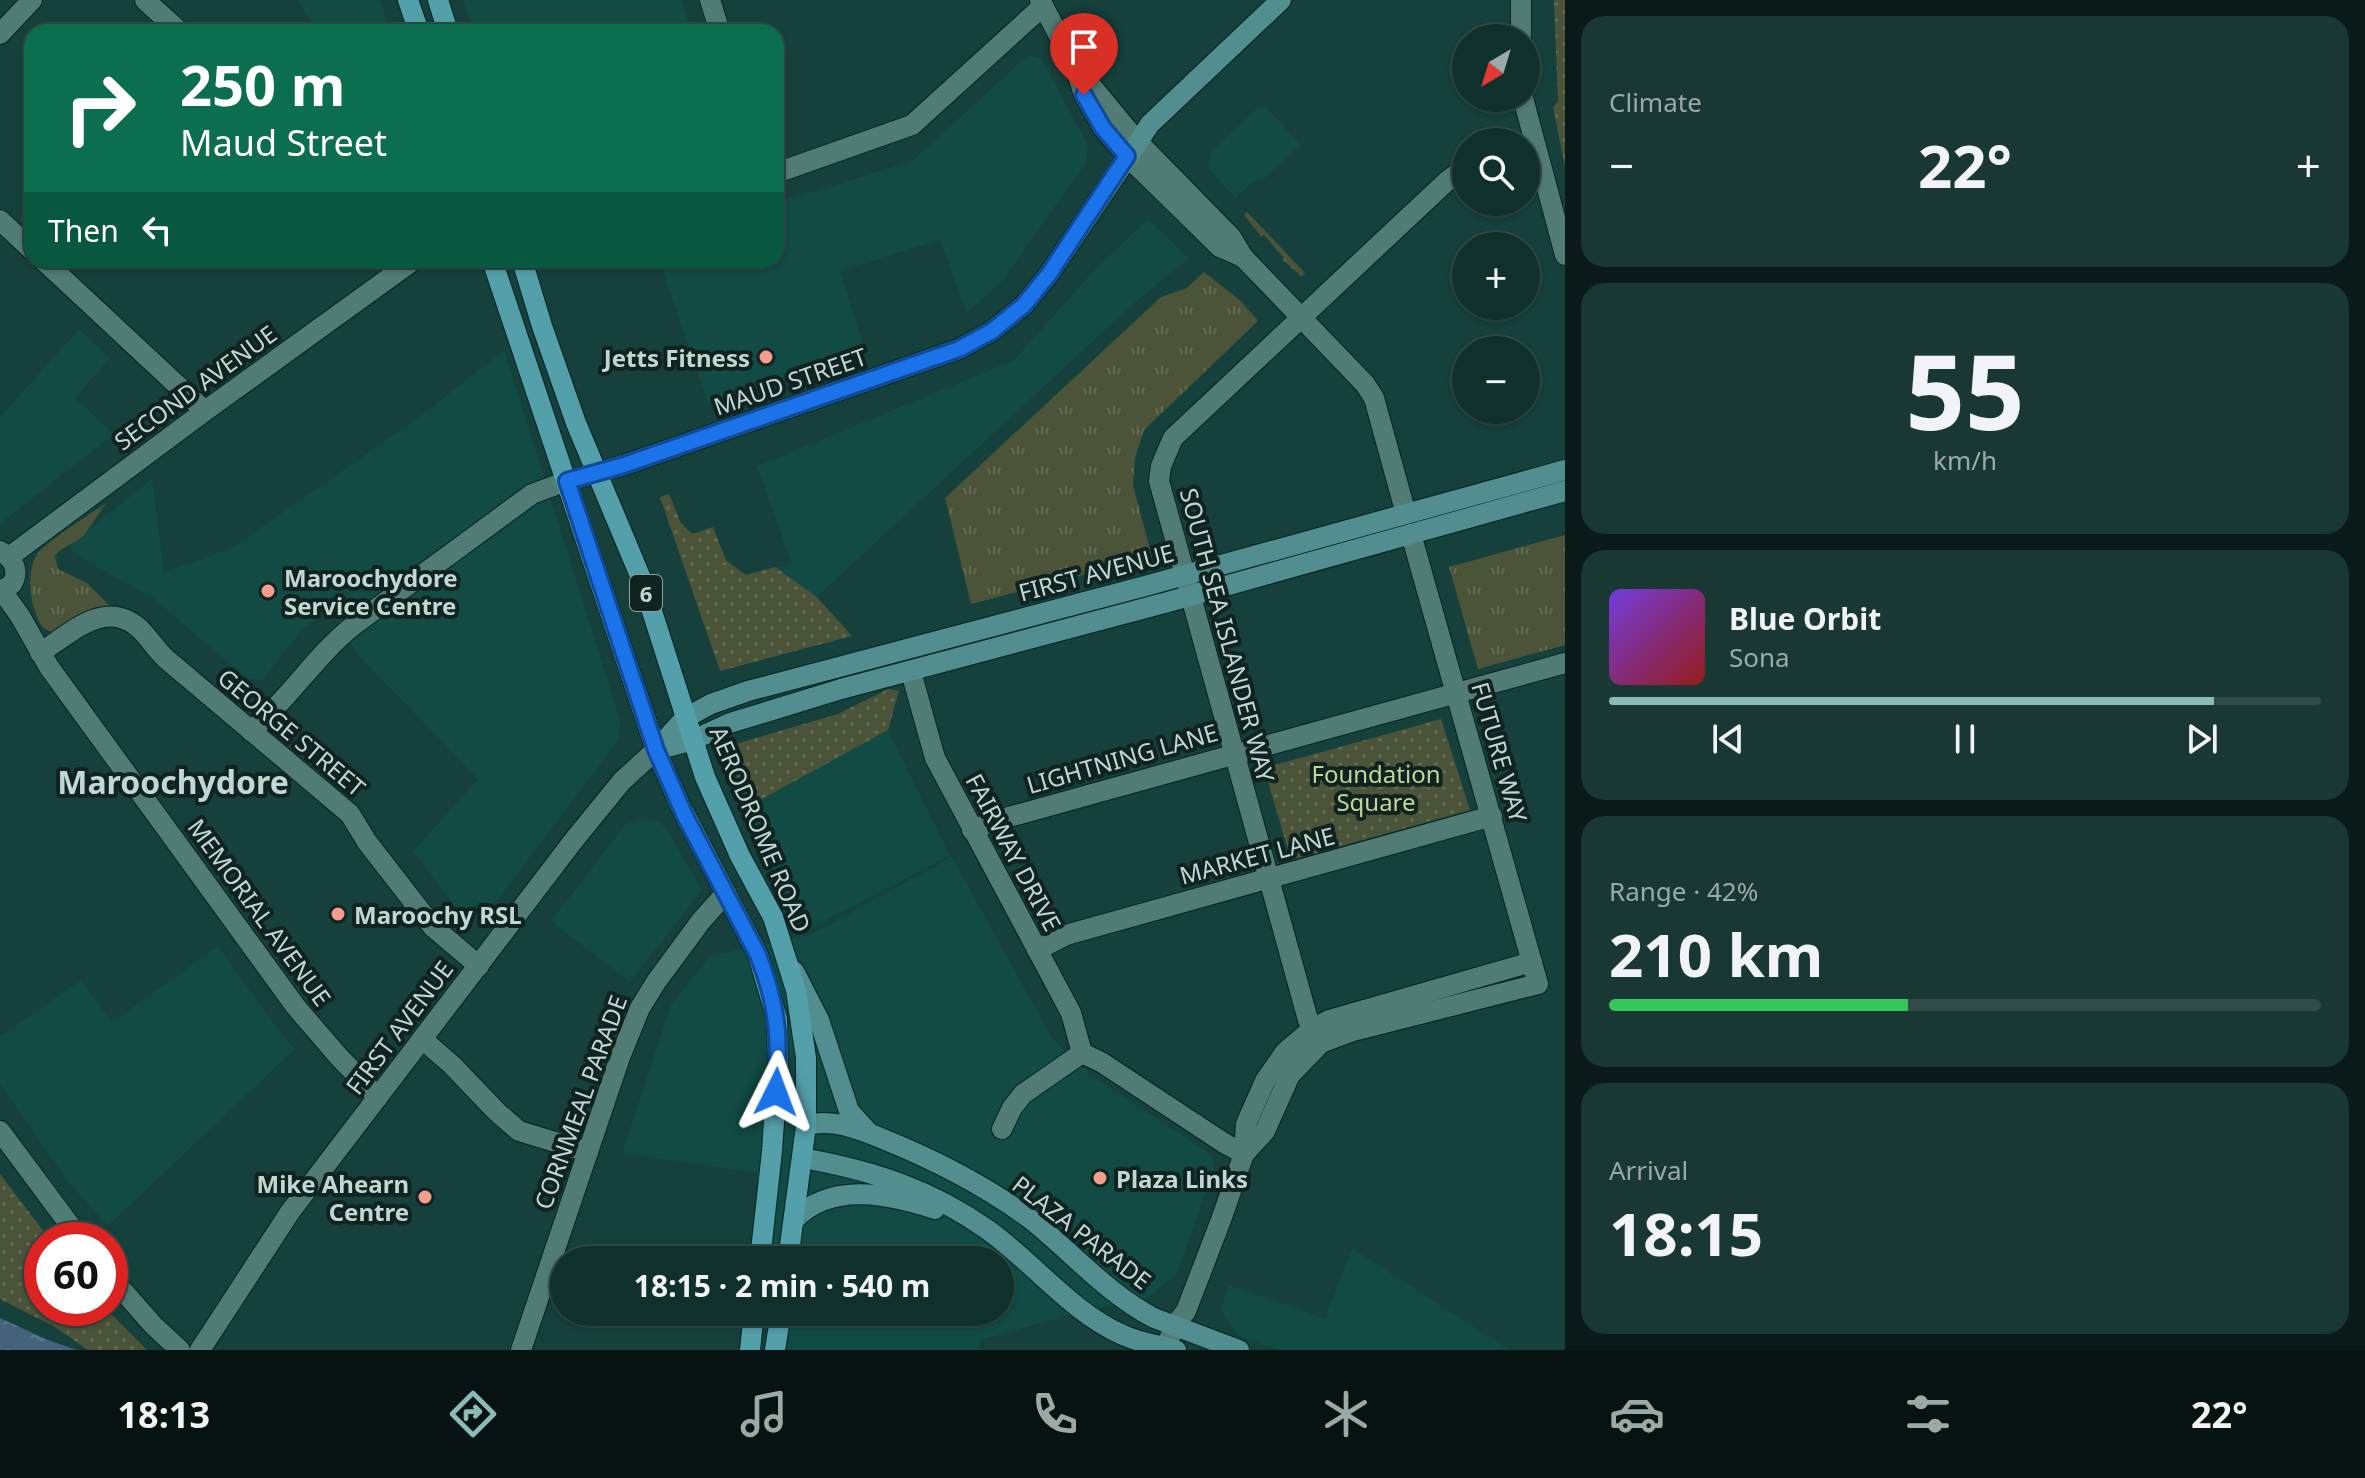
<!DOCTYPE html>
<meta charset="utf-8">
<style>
:root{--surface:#10302c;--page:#193834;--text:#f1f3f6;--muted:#9ca9a9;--line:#304b48;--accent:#8bbbb9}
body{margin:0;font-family:"Noto Sans",sans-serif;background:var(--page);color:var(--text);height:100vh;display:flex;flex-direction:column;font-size:30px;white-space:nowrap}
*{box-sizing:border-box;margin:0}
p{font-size:26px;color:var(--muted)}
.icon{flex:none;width:44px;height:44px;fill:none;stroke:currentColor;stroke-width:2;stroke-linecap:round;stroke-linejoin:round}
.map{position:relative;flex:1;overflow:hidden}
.details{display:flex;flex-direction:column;gap:16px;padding:16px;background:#091a18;width:800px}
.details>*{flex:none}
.banner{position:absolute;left:24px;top:24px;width:760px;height:244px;border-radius:24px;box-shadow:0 2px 6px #0004,0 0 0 2px var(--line);background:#0b6e4f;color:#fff;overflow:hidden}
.needle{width:52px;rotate:218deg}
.fabs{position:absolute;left:1452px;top:24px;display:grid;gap:16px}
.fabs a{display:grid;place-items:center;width:88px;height:88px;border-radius:50%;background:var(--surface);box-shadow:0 2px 6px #0004,0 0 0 2px var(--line);font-size:40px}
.speed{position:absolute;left:24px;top:1222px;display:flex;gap:16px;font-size:40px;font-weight:700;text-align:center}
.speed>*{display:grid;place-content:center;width:104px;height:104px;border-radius:50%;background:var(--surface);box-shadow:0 2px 6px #0004,0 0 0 2px var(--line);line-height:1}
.speed .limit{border:12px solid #d22;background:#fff;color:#111}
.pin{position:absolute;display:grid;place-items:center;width:68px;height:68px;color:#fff;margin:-82px -34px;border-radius:50% 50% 50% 0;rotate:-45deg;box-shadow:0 0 8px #0007}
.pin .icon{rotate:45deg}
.me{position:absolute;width:88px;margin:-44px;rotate:3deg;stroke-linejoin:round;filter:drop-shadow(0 0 6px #0008)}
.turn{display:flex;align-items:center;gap:28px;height:168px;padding:0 24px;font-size:36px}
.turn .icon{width:104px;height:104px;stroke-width:2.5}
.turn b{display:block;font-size:56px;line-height:68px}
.then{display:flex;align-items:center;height:76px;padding:0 24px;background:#0003;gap:16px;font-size:30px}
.big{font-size:60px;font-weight:700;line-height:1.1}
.details .card{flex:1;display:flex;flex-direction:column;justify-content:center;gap:12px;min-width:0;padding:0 28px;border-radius:24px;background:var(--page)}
.details .dial{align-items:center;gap:0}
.dial b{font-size:104px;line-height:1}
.song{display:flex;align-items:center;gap:24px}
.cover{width:96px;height:96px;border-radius:12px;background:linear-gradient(135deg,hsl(260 70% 55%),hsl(0 70% 35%))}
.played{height:8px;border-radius:4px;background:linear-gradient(90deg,var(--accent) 85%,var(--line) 85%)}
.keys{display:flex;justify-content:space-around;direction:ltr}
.heat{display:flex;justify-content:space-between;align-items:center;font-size:44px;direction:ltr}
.charge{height:12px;border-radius:6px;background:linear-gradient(90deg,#34c759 42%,var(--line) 0)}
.trip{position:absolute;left:550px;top:1246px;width:464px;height:80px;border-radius:40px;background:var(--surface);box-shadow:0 2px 6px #0004,0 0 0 2px var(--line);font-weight:700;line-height:80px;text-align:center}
.tab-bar{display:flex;height:128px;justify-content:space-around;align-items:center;background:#061312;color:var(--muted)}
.tab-bar .icon{width:56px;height:56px}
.tab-bar .on{color:var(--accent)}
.tab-bar b{font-size:36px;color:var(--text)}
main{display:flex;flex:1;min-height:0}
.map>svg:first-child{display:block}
.built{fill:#124a44}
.grass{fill:url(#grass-tufts)}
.park{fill:url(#park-dots)}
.water{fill:url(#water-ripples)}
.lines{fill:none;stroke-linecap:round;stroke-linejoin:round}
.minor-casing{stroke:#042521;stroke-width:22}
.tertiary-casing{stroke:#042521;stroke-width:22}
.secondary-casing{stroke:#042521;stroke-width:22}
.primary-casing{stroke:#042521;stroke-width:22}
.minor{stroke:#517b75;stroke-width:20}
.tertiary{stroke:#517b75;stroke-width:20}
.secondary{stroke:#528d8f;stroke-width:20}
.primary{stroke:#539faa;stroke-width:20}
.route-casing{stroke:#114b97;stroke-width:20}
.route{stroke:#1a73e8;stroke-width:14}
.poi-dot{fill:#f49d8c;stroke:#112320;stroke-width:3}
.labels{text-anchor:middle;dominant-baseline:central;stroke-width:8;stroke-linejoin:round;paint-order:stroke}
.shield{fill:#112320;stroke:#8ca19d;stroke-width:2}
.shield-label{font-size:22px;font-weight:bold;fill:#c1d7d3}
.poi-label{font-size:24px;font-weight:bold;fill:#c1d7d3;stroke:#112320;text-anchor:start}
.street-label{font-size:24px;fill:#c1d7d3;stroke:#112320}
.park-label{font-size:24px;fill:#c2d699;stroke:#112320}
.district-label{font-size:32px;font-weight:bold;fill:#c1d7d3;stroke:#112320}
</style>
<main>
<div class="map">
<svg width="1565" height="1350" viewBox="0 0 1565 1350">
<defs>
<pattern id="grass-tufts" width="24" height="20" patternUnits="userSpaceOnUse" patternTransform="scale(2)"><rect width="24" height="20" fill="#4b5439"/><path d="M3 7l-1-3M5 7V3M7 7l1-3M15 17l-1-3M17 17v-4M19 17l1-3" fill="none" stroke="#636c55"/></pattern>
<pattern id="park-dots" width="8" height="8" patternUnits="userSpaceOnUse" patternTransform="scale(2)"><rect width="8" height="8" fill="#4b5439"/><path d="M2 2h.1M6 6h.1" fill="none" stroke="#636c55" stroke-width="1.8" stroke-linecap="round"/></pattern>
<pattern id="water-ripples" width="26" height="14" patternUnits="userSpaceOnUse" patternTransform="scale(2)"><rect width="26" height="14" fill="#44627c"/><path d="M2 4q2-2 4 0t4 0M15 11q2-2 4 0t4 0" fill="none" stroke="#5d788e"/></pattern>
</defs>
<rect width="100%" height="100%" fill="#15403b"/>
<g class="built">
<path d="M297 0H380L391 32H318Z"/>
<path d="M463 0H681L691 32H473Z"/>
<path d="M1028 55 1041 58 1088 145 1086 163 1003 280 967 313 940 240 840 271 866 353 708 404 659 260H776V203L912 161Z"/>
<path d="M1258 107H1266L1301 145 1265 178 1252 183 1235 198 1208 168 1210 153Z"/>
<path d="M1148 219 1189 258 1131 306 817 597 775 567 792 565 757 466 1014 360 1096 268Z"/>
<path d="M79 329 110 358 75 398 114 434 0 524V417Z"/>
<path d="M504 350 621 723 618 741 490 910 463 917 413 851 478 779 357 654 331 609 302 630 262 681 246 678 154 599 79 557 72 552 71 546 75 540 152 479 164 573 233 547 419 417Z"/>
<path d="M888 730 950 855 807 931 742 810Z"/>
<path d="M645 818 658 821 666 828 702 890 630 982 551 921 626 824Z"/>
<path d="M952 857 1052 1038 1091 1075 1211 1154 1215 1165 1177 1274 1148 1298 1070 1315 981 1340 979 1350H782L777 1312H1000V1260H769L756 1173 622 1153 671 1005 710 956 811 934Z"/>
<path d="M218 946 274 1024 295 1049 108 1226 68 1182 0 1084V1036L81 980 112 1022Z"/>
<path d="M1352 1248 1510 1350H1278L1238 1336 1221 1311 1228 1285 1325 1318Z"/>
</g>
<g class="grass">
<path d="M1204 272 1241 301 1258 321 1144 430 1135 458 1133 485 1152 557 971 604 945 498 1161 297 1187 288Z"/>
<path d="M106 503C98 514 91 527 82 537 73 545 62 546 55 556L58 569 87 583 112 608C85 611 75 617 54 632 41 630 39 622 35 611 29 595 28 571 36 556 43 543 91 514 106 503Z"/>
<path d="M1565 535V645L1478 669 1449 567Z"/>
</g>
<g class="park">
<path d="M1554 0H1565V167L1553 107 1558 101Z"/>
<path d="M1247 212 1252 217 1305 273 1301 276 1283 260 1284 258 1264 235 1261 236 1244 215Z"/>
<path d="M669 494 681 523 692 534 713 527 726 560 746 575 775 567 817 597 852 636 720 671 660 497Z"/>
<path d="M888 689 899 691 888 730 742 810 732 745 838 714Z"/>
<path d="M1441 719 1470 810 1291 860 1264 768Z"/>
<path d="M0 1174 50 1240H42V1308H105L147 1350H88L55 1327 0 1299Z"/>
</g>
<path class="water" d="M0 1318 48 1340 77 1350H0Z"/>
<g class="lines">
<g class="minor-casing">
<g id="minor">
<path d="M145 0 180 32"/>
<path d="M710 0 720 32"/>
<path d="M0 34 32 0"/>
<path d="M0 220 32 250"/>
<path d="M43 260 205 411"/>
<path d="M1411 534 1538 984"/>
<path d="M2 591 20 616 49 667 296 1007 339 1057 378 1097"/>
<path d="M40 653C70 634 105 597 140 629 149 638 156 649 165 658L350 814 367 842 433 927 479 966"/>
<path d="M911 672 935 758 1071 1013 1082 1053"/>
<path d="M251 731C289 699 315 656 354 625L532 494 567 481"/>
<path d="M972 830 998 820 1565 663"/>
<path d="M1037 950 1066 935 1492 816"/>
<path d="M422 1039 452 1065 497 1112 519 1131 588 1152"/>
<path d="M1082 1053 1101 1062 1224 1143 1244 1154"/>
<path d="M1002 1129 1012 1108 1023 1094 1082 1053"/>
<path d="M521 1350 620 1057 640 1008 656 982 701 921 726 893"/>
</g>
</g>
<g class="tertiary-casing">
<g id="tertiary">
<path d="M1040 0 1075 66 1084 95 1103 128 1127 156 1220 247 1243 257"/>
<path d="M1521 38V0"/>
<path d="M1075 66 1137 141 1231 237 1243 257 1365 384 1374 398 1406 514"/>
<path d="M1523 98 1565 255"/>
<path d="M776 173 912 125 1043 6"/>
<path d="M0 551C13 558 20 570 12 584L0 592"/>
<path d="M9 557 205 411 414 260"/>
<path d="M1321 1043 1308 1020 1159 481 1161 466 1173 438 1447 181 1466 167"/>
<path d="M0 1131 81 1240"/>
<path d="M1244 1154 1265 1131 1290 1075 1321 1043 1353 1031 1538 984"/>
<path d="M110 1276 153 1325 180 1350"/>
<path d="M1166 1347 1175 1325 1186 1311 1221 1220 1244 1154 1246 1124 1265 1081 1285 1052 1312 1029 1329 1020 1532 962"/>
<path d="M200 1350 290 1212 574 840 622 781 656 750"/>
</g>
</g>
<g class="secondary-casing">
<g id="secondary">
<path d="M567 481 624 465 959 349 992 331 1024 305 1049 274 1150 124 1281 0"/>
<path d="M656 750 685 718 711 704 748 691 1149 585 1565 470"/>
<path d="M656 750 693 740 730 723 841 689 1168 602 1565 491"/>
<path d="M794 971 819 1020 849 1111 868 1132"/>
<path d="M806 1126C830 1117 861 1130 883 1139 935 1160 984 1185 1029 1218 1071 1251 1106 1293 1154 1318L1239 1350"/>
<path d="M802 1158C871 1170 930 1189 988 1230 1034 1263 1071 1312 1123 1335 1140 1343 1159 1345 1176 1350"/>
<path d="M794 1220C831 1181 889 1194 935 1209"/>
</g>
</g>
<g class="primary-casing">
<g id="primary">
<path d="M408 0 419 32"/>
<path d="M438 0 448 32"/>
<path d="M492 260 656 750 680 805 758 955 777 1019 778 1063 772 1151 760 1260"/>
<path d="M522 260 542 326 576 423 643 583 705 777 740 856 773 917 796 990 806 1058V1126L788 1260"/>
<path d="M750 1350 754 1312"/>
<path d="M775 1350 781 1312"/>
</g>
</g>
<use href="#minor" class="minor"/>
<use href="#tertiary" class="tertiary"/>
<use href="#secondary" class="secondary"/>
<use href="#primary" class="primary"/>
</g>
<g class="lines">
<g class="route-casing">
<path id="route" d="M776 1092C780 1037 778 1007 758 955L685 816 656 750 567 481 624 465 959 349 992 331 1024 305 1049 274 1127 156 1103 128 1084 95"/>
</g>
<use href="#route" class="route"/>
</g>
<g class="poi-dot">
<circle cx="766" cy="357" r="8"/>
<circle cx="268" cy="591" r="8"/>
<circle cx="338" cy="914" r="8"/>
<circle cx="1100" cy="1178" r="8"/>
<circle cx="425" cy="1197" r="8"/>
</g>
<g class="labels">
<rect class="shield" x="630" y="575" width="32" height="36" rx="6"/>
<g class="shield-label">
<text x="646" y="593">6</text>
</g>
<g class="poi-label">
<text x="750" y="357" text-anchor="end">Jetts Fitness</text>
<text x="284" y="577">Maroochydore<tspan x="284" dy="28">Service Centre</tspan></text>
<text x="354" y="914">Maroochy RSL</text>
<text x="1116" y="1178">Plaza Links</text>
<text x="409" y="1183" text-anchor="end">Mike Ahearn<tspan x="409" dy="28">Centre</tspan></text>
</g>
<g class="street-label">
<text transform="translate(790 381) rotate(-19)">MAUD STREET</text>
<text transform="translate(195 387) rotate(-36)">SECOND AVENUE</text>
<text transform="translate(1096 572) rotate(-15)">FIRST AVENUE</text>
<text transform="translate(1228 635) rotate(75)">SOUTH SEA ISLANDER WAY</text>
<text transform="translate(292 732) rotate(40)">GEORGE STREET</text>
<text transform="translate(1500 752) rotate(74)">FUTURE WAY</text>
<text transform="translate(1122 758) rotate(-16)">LIGHTNING LANE</text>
<text transform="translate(761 829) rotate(67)">AERODROME ROAD</text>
<text transform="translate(1014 852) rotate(62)">FAIRWAY DRIVE</text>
<text transform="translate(1257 855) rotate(-15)">MARKET LANE</text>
<text transform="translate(260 912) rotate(54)">MEMORIAL AVENUE</text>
<text transform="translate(399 1027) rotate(-53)">FIRST AVENUE</text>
<text transform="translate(580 1102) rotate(-70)">CORNMEAL PARADE</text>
<text transform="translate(1082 1232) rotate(38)">PLAZA PARADE</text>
</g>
<g class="park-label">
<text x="1376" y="773">Foundation<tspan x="1376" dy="28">Square</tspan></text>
</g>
<g class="district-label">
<text x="173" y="781">Maroochydore</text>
</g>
</g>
</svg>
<div class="fabs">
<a><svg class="needle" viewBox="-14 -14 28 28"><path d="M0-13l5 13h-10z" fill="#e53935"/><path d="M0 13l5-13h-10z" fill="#9ca9a9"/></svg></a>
<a><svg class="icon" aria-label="search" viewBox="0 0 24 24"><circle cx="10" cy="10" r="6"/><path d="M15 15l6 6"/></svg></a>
<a>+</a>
<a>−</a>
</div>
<div class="speed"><div class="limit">60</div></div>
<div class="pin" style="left:1084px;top:95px;background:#d93025"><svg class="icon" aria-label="arrive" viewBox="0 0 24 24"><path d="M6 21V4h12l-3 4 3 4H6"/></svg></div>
<svg class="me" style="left:776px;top:1092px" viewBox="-20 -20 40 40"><path d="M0-17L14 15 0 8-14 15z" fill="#1a73e8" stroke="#fff" stroke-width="4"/></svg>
<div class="trip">18:15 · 2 min · 540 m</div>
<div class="banner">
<div class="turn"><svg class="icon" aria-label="right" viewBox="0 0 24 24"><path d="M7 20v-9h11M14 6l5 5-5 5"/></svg><div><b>250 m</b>Maud Street</div></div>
<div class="then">Then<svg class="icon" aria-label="left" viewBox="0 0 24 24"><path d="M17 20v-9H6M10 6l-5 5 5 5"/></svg></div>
</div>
</div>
<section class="details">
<div class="card"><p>Climate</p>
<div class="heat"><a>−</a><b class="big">22°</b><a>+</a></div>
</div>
<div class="card dial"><b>55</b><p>km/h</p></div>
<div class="card">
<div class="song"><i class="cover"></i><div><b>Blue Orbit</b><p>Sona</p></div></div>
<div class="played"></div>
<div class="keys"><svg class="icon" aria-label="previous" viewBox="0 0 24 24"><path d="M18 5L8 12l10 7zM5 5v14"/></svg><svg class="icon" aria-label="pause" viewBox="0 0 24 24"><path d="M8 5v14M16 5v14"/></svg><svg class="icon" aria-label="next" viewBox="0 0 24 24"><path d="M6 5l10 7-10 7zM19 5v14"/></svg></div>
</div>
<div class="card"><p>Range · 42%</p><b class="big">210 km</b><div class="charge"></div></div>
<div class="card"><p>Arrival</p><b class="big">18:15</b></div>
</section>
</main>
<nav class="tab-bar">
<b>18:13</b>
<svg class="icon on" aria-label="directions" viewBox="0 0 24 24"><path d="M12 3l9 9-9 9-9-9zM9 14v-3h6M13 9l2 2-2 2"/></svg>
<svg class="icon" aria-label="music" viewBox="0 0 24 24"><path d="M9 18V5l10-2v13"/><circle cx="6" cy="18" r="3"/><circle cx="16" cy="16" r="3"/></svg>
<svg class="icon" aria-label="phone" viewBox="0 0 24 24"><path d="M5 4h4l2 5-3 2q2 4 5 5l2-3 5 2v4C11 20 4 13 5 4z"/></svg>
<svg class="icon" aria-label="climate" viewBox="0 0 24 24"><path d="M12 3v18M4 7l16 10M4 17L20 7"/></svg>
<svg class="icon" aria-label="car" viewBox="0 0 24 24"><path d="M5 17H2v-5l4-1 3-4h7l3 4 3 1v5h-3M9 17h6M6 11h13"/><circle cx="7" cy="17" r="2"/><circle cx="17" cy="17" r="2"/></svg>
<svg class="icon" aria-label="filters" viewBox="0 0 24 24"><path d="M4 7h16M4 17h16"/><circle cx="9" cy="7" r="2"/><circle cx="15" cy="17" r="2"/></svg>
<b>22°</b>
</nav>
